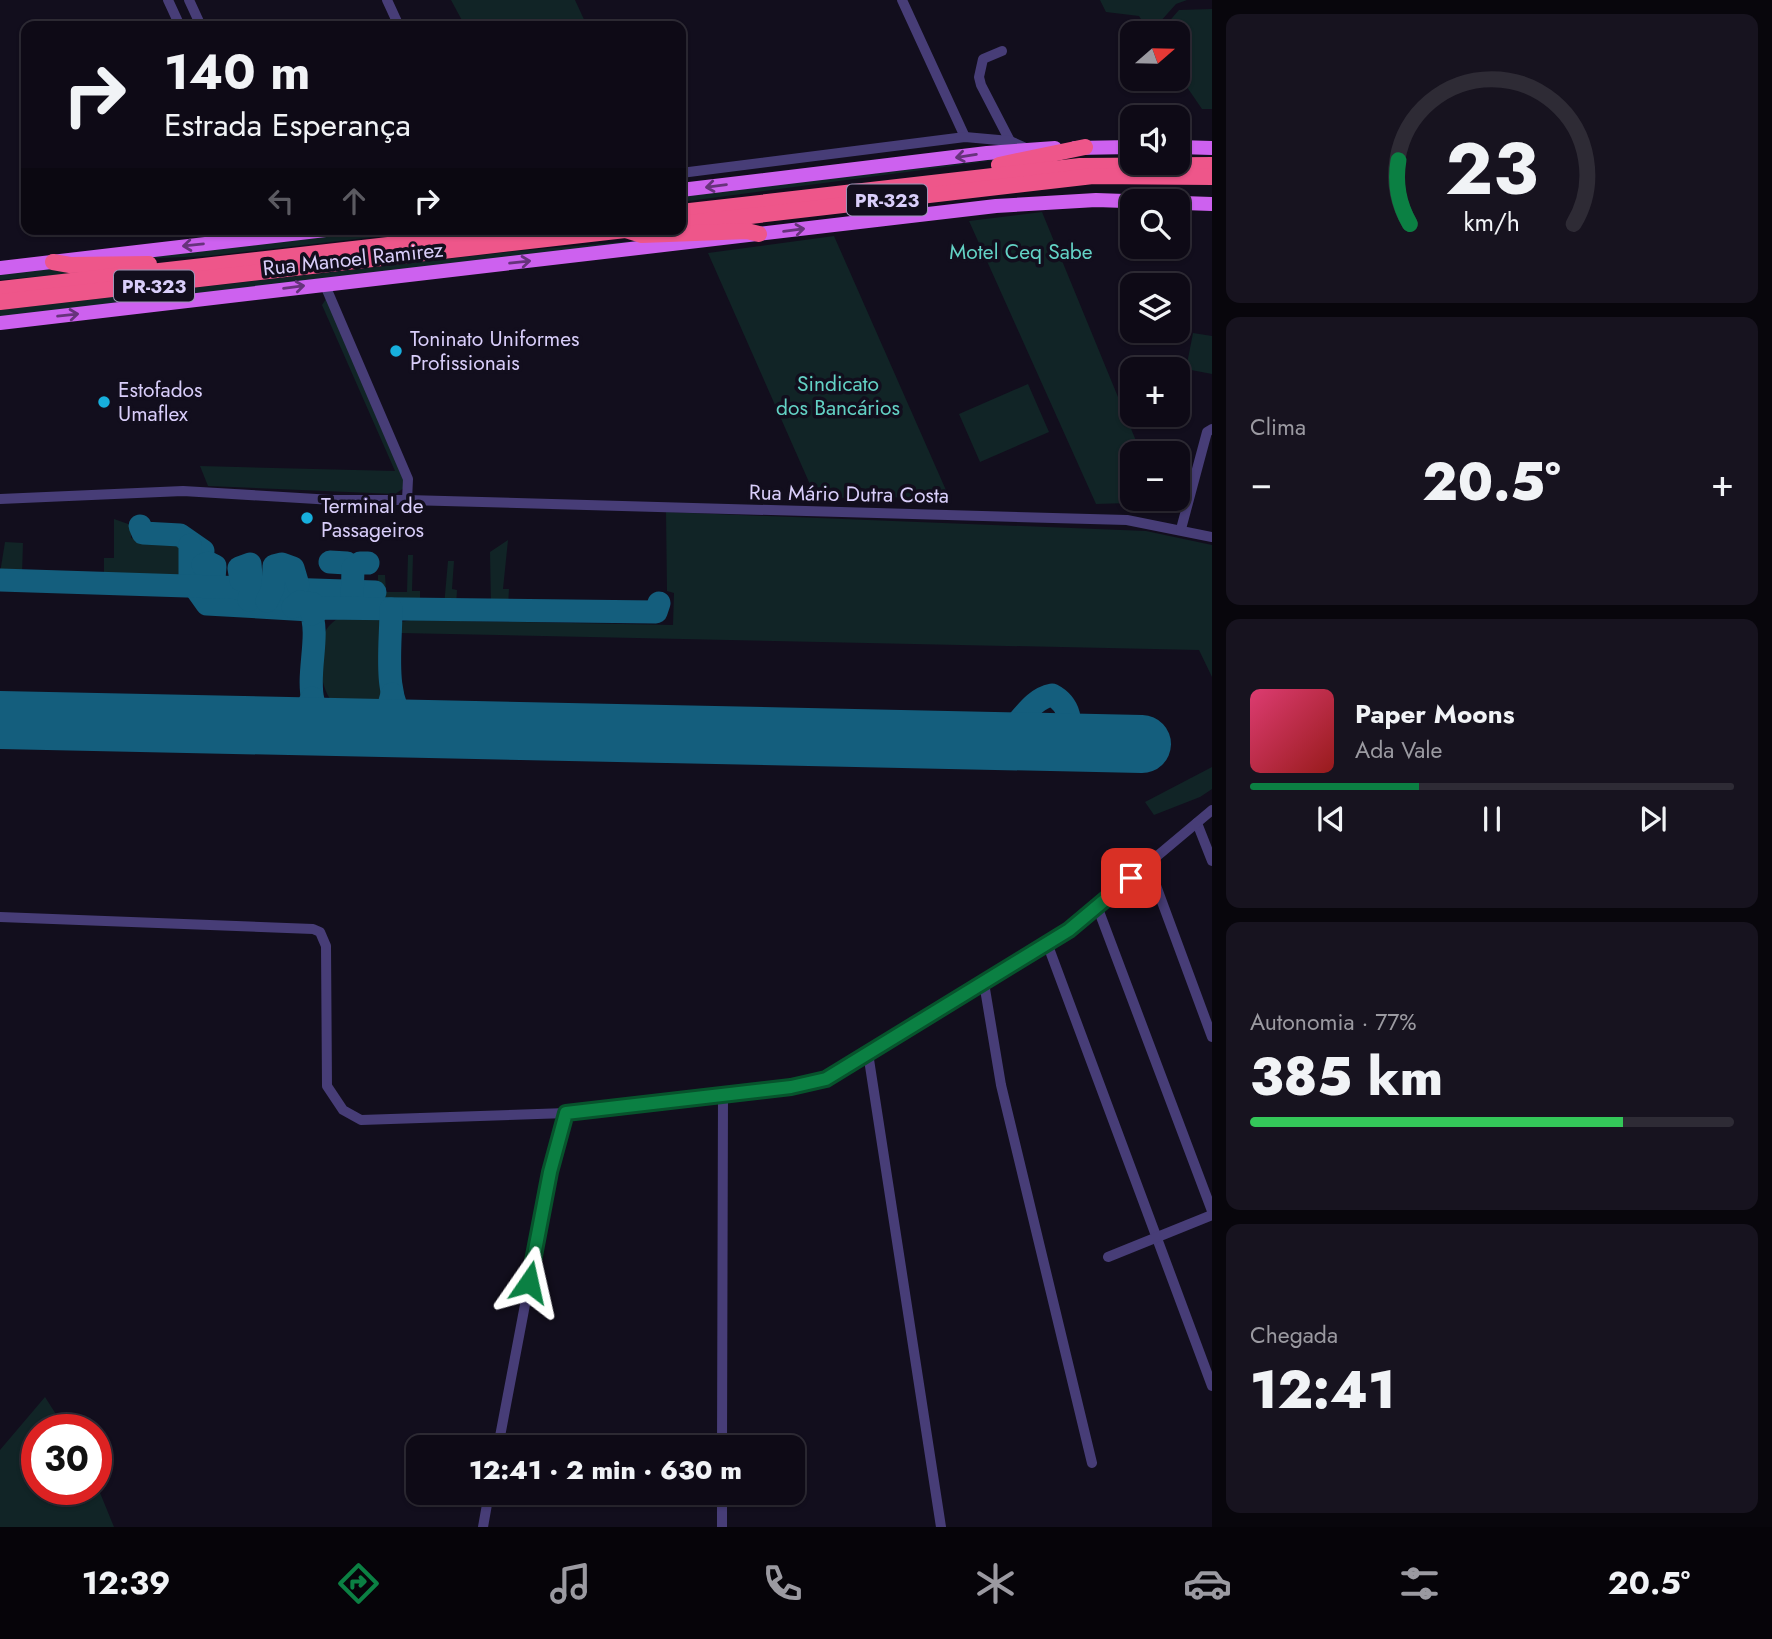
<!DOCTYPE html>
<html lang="pt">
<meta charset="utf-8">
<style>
:root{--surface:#0e0a16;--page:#17131f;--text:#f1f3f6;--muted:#9b9aa1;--line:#2e2b35;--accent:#0b8043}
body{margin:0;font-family:Jost,sans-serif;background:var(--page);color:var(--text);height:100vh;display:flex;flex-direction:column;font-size:26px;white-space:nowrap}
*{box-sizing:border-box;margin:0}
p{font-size:23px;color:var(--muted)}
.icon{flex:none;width:38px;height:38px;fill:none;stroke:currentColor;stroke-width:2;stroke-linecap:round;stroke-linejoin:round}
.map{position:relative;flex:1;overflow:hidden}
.side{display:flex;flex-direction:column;gap:14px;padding:14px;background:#08060c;width:560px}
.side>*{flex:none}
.guide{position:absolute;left:21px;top:21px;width:665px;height:214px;border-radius:14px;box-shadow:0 2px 5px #0004,0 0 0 2px var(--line);background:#0e0a16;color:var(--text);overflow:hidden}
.needle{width:46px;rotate:70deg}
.controls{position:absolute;left:1120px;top:21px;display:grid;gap:14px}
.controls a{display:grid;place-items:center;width:70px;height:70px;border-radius:14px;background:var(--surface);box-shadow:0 2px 5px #0004,0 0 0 2px var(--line);font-size:35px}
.speed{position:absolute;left:21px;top:1414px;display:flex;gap:14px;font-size:35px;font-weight:700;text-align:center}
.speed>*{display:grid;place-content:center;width:91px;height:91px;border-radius:50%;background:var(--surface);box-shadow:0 2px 5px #0004,0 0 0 2px var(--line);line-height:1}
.speed .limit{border:10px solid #d22;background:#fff;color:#111}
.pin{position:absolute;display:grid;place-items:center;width:60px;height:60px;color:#fff;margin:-30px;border-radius:14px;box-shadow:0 4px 10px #0006}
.me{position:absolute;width:77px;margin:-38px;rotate:11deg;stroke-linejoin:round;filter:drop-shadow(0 0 5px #0008)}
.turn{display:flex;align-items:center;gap:24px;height:147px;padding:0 28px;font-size:32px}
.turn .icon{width:91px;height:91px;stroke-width:2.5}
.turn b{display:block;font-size:49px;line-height:60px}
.lanes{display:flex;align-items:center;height:66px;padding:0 28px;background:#0003;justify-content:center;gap:35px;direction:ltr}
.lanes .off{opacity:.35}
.big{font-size:52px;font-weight:800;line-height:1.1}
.side .widget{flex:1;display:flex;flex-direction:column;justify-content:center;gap:10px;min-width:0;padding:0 24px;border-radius:14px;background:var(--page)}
.side .dial{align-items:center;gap:0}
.dial svg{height:182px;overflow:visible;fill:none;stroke:var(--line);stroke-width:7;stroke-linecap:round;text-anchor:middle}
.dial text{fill:var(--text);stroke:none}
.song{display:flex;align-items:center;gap:21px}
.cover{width:84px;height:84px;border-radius:10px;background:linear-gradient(135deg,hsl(340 70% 55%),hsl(0 70% 35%))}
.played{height:7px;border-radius:4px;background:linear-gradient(90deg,var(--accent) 35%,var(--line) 35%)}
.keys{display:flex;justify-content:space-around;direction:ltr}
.heat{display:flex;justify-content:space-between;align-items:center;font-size:38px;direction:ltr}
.charge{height:10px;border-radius:5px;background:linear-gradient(90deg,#34c759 77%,var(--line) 0)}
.trip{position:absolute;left:406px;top:1435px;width:399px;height:70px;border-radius:14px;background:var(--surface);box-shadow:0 2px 5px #0004,0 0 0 2px var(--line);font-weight:800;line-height:70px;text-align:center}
.menu{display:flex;height:112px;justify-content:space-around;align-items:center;background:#060409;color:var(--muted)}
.menu .icon{width:49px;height:49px}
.menu .selected{color:var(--accent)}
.menu b{font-size:32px;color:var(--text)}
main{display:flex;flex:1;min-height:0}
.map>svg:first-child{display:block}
.green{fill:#112426}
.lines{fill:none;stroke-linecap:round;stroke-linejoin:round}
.taxiway{stroke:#145e7d;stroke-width:23}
.runway{stroke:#145e7d;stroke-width:58}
.minor{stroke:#473d77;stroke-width:10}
.major{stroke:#cd61ef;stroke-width:14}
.highway{stroke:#ee568a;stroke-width:16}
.oneway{stroke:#66337b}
.route-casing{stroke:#07532c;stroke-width:18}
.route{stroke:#0b8043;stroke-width:12}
.poi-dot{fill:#17afdd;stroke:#120e1d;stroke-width:2.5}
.labels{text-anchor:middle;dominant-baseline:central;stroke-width:7;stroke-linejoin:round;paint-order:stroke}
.shield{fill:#120e1d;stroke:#9d94b8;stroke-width:2}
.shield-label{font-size:19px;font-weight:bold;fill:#d9cefa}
.park-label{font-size:21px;fill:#63d2c5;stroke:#120e1d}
.street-label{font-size:21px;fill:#d9cefa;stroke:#120e1d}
.poi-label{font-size:21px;fill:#d9cefa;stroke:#120e1d;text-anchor:start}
</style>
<main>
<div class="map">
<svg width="1212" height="1527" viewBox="0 0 1212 1527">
<rect width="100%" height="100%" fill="#120e1d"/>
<g class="green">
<path d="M451 0H575L587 26H465Z"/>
<path d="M1100 0H1187L1176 4 1150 33 1139 16 1106 12Z"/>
<path d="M1212 9V109H1202L1178 74V33H1159L1179 10Z"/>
<path d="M1020 157 681 202V195Z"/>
<path d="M1042 212 1141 453H1132V499H1160L1161 502 1096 504 969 221Z"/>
<path d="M374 229H444L208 256 113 260Z"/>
<path d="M693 236 0 317V310L517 251Z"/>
<path d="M834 236 949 497 816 498 708 253Z"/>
<path d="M49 269H118L0 280V273Z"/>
<path d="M326 299 405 477 404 488 395 494 208 486 200 466 395 471 322 305Z"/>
<path d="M1193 333 1212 336V374L1186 369Z"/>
<path d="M1028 384 1049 432 980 462 959 414Z"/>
<path d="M666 512 1146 531 1212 545V677L1199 650 400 633 401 622 411 620 673 625 674 593 667 591Z"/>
<path d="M114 519 131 525V538L182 540 185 549 184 577 104 576V558H114Z"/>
<path d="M508 540 503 589H509L508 606H491L490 552Z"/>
<path d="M5 542 23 543 22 574 0 573Z"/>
<path d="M408 555H413L412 591H420V604H378V575H385L386 592H407Z"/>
<path d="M448 561H454L452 589 457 590 456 606H444Z"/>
<path d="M345 615 386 616 384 708C369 709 350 712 336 704 319 695 317 648 325 632 329 624 336 619 345 615Z"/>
<path d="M1212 767V789L1200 797 1154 815 1145 802Z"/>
<path d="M45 1397 66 1430H37V1489H96V1483L114 1527H0V1450Z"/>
</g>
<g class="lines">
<g class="taxiway">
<path d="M140 526 143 533 180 535 203 551"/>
<path d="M190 545V580L207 604 310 610C326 645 287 713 341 727"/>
<path d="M330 562 347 563 353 568"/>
<path d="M203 565 209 563 215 566 214 579"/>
<path d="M0 580 375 592"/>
<path d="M241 580 239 568 250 564 252 587 249 600"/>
<path d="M267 601 273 588 274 566 282 564 293 568 298 585"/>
<path d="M352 605 353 568 360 563H368"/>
<path d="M293 607 299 602 313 604 312 614 323 608 656 612 659 603"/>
<path d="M391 609C391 648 382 697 408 728"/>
<path d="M286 726 301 719 312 698"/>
<path d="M372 727 387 712 392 694"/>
<path d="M993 741C1018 733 1026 700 1052 695 1071 705 1071 722 1070 742"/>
</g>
<path class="runway" d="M0 720 1142 744"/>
<g class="minor">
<path d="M168 0 180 26"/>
<path d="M189 0 201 26"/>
<path d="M387 0 399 26"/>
<path d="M902 0 965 137"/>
<path d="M1002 51 983 59 979 77 981 85 1010 141"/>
<path d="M681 173 965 137 1010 141 1028 149"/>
<path d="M0 499 183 491 333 500H407L408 479 324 283"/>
<path d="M407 500 1127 520 1212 537"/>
<path d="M1181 529 1207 432 1212 429"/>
<path d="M1197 823 1212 861"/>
<path d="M1148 864 1212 1037"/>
<path d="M1097 906 1212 1211"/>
<path d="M0 917 313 929 320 932 326 946 327 1086 343 1110 361 1120 567 1113"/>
<path d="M1047 943 1212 1386"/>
<path d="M984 983 1001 1085 1092 1463"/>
<path d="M868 1053 941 1527"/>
<path d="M1108 1257 1212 1215"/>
<path d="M498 1447 550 1173 567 1113 791 1087 826 1079 1069 930 1212 810"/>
<path d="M722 1447 723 1094"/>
<path d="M483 1527 489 1493"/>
<path d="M722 1527V1493"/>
</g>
<g class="major">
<path d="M1178 147 1212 148"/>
<path d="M1075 148 1132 147"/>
<path d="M681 190 987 153 1055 148"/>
<path d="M0 268 334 229"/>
<path d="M0 323 996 206 1096 200 1212 204"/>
</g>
<g class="highway">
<path d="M999 165 1085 147"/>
<path d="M681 212 1080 166 1212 165"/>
<path d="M681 224 1093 176 1212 177"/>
<path d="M626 230 642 235 747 231 759 234"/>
<path d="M53 262 70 265 149 264"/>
<path d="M0 289 529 229"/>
<path d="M0 302 634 229"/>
</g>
</g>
<defs><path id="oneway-shaft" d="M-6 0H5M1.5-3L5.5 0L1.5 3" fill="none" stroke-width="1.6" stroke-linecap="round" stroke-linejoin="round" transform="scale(1.75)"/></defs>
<g class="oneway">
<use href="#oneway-shaft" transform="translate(966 156) rotate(171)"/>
<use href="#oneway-shaft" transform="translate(716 186) rotate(173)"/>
<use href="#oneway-shaft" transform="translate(794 230) rotate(-7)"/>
<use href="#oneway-shaft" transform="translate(193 245) rotate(174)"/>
<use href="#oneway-shaft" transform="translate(520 262) rotate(-6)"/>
<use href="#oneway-shaft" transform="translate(294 287) rotate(-7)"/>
<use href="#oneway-shaft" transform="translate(68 315) rotate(-6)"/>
</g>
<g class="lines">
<g class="route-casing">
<path id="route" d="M529 1282 550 1172 566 1113 791 1087 826 1079 1069 930 1131 878"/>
</g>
<use href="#route" class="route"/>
</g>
<g class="poi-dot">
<circle cx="396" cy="351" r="7"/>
<circle cx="104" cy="402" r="7"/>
<circle cx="307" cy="518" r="7"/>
</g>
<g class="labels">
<g class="shield">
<rect x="847" y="184.5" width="80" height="31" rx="5"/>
<rect x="114" y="270.5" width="80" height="31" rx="5"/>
</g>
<g class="shield-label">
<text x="887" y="200">PR-323</text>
<text x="154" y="286">PR-323</text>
</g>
<g class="park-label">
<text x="1021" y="252">Motel Ceq Sabe</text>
<text x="838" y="384">Sindicato<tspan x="838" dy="24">dos Bancários</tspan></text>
</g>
<g class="street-label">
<text transform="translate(353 259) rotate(-6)">Rua Manoel Ramirez</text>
<text transform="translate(849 494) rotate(1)">Rua Mário Dutra Costa</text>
</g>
<g class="poi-label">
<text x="410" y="339">Toninato Uniformes<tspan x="410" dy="24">Profissionais</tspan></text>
<text x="118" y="390">Estofados<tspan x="118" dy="24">Umaflex</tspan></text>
<text x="321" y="506">Terminal de<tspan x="321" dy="24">Passageiros</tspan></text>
</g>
</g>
</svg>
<div class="controls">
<a><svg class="needle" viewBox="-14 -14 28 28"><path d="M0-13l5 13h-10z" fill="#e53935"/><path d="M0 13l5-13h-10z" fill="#9b9aa1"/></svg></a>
<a><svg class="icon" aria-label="sound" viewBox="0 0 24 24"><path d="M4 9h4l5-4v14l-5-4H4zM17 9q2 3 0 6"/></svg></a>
<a><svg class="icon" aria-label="search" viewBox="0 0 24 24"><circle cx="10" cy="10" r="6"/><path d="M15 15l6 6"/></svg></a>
<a><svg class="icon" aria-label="layers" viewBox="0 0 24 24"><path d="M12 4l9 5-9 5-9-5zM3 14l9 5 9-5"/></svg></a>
<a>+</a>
<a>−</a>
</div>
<div class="speed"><div class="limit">30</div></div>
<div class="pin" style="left:1131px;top:878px;background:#d93025"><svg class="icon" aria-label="arrive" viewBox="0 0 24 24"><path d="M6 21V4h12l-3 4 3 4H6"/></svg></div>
<svg class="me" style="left:529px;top:1282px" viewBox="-20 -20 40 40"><path d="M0-17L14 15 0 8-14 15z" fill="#0b8043" stroke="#fff" stroke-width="4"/></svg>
<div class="trip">12:41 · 2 min · 630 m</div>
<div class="guide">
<div class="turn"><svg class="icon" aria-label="right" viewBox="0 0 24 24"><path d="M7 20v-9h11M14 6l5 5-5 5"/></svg><div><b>140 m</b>Estrada Esperança</div></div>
<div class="lanes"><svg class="icon off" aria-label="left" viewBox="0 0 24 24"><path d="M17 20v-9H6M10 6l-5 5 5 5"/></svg><svg class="icon off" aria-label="ahead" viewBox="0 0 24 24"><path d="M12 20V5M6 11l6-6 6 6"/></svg><svg class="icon" aria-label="right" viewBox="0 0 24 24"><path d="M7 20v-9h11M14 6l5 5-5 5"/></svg></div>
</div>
</div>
<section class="side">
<div class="widget dial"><svg viewBox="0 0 100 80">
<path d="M14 69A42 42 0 1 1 86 69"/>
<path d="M14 69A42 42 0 0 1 9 41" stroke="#0b8043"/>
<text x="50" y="56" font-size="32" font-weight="700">23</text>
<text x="50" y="72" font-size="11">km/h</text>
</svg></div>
<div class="widget"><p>Clima</p>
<div class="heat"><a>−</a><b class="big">20.5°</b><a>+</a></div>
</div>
<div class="widget">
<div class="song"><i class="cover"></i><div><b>Paper Moons</b><p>Ada Vale</p></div></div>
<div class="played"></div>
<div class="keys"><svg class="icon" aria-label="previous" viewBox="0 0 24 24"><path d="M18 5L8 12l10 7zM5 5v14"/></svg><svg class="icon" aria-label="pause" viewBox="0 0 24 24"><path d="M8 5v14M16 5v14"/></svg><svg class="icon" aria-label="next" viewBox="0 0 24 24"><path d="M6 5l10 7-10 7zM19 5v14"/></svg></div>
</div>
<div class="widget"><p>Autonomia · 77%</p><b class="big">385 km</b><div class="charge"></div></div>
<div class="widget"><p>Chegada</p><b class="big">12:41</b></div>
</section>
</main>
<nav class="menu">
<b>12:39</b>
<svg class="icon selected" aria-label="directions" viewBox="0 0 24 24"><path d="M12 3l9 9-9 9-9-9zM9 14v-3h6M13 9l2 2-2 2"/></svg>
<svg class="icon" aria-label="music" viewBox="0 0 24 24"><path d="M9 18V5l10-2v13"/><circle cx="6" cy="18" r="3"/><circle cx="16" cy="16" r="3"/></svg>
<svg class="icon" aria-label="phone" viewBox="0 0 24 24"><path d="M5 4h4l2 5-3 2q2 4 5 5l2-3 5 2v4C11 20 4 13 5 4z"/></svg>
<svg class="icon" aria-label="climate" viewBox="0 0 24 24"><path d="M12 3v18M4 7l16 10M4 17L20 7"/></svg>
<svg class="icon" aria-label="car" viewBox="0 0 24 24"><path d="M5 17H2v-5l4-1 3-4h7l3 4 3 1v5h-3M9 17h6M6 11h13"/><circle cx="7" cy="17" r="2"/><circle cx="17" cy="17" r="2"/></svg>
<svg class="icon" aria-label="filters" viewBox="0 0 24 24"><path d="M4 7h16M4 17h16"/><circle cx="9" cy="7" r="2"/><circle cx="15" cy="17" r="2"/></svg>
<b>20.5°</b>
</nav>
